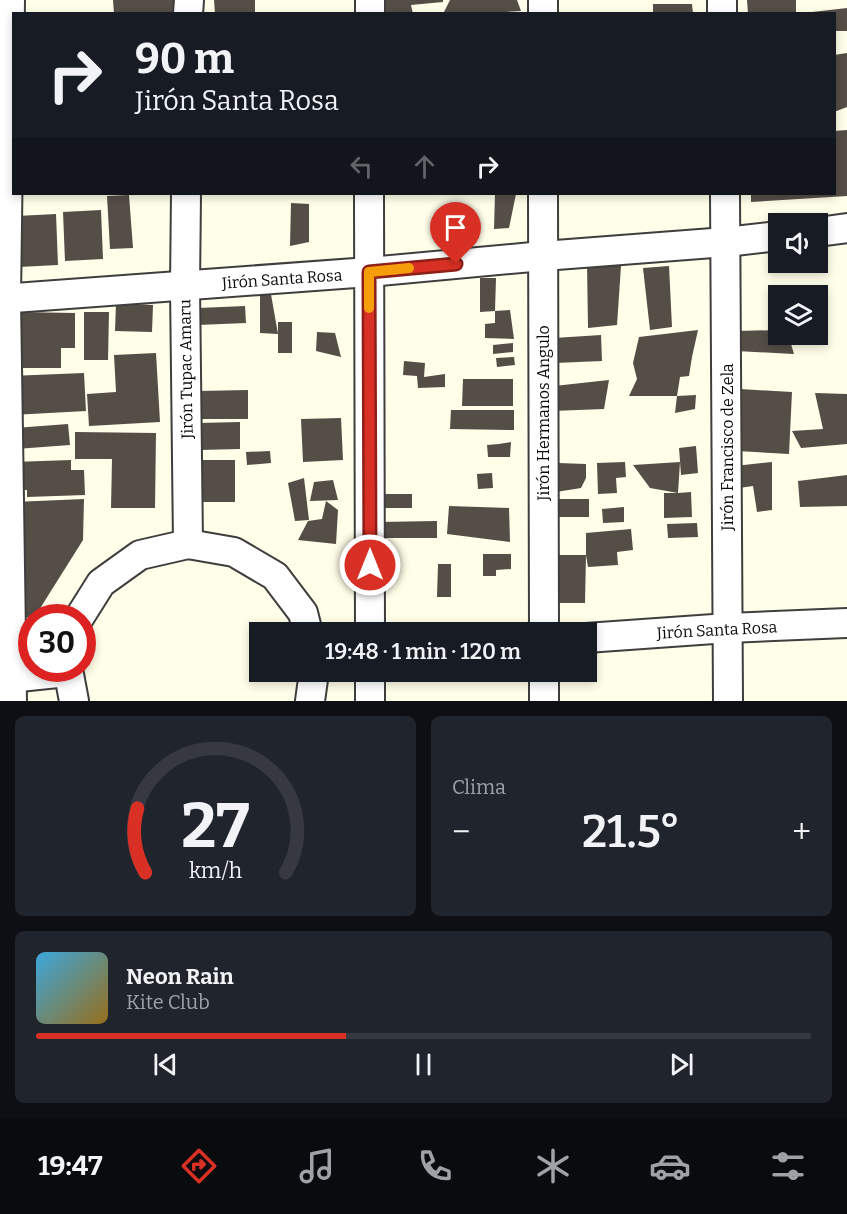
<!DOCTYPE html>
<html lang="es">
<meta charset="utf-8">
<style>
:root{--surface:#171b24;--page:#20242c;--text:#f1f3f6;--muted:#9ea1a6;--line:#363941;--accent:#d93025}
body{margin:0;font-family:Bitter,serif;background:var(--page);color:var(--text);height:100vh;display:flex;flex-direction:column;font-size:22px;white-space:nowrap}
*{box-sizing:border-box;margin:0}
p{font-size:20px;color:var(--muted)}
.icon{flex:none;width:33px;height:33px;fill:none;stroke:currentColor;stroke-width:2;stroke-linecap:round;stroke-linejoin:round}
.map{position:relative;height:701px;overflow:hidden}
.details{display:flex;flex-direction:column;gap:15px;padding:15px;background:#0d0f14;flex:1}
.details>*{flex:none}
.top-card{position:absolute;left:12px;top:12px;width:824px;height:183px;border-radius:0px;box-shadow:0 3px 9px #0003;background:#171b24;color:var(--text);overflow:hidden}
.buttons{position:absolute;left:768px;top:213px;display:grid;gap:12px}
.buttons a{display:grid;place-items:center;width:60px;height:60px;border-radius:0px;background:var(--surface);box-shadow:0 3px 9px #0003;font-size:30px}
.speed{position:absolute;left:18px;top:604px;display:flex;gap:12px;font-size:30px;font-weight:700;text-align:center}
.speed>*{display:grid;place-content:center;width:78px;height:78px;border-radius:50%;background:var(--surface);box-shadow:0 3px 9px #0003;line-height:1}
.speed .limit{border:9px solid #d22;background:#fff;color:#111}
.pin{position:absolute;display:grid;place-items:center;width:51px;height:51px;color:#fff;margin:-62px -26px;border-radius:50% 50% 50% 0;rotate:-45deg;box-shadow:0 0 6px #0007}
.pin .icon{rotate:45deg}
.me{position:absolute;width:66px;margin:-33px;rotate:0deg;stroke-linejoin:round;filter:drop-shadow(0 0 4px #0008)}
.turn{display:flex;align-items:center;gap:21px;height:126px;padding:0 24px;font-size:27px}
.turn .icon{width:78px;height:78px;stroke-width:2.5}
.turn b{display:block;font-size:42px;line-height:51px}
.lanes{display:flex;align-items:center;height:57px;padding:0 24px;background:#0003;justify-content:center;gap:30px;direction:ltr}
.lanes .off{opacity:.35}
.big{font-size:45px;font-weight:600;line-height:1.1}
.details .widget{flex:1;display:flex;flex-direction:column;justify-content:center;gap:9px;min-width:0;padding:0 21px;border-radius:9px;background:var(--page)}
.details .dial{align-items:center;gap:0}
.dial svg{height:156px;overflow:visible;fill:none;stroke:var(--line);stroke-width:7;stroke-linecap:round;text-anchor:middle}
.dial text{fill:var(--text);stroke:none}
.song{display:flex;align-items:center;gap:18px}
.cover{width:72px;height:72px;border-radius:9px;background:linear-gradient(135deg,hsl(200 70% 55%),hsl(40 70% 35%))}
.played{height:6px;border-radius:3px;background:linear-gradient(90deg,var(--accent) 40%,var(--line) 40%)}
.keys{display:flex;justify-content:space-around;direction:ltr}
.heat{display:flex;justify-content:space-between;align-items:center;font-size:33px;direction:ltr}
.details .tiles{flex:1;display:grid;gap:15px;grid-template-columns:1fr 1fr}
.widget:last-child{grid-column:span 2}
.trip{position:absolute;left:249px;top:622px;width:348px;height:60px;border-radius:0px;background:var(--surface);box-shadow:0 3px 9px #0003;font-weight:600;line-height:60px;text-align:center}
.menu{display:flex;height:96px;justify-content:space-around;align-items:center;background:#090b0e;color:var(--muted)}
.menu .icon{width:42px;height:42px}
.menu .selected{color:var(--accent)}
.menu b{font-size:27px;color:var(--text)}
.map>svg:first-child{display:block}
.building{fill:#544e47}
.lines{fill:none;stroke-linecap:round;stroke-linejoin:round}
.minor-casing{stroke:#3e3e3e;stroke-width:32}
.minor{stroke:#fff;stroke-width:28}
.route-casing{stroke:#8d1f18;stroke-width:15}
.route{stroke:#d93025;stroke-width:10}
.slow{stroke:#f59e0b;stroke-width:10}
.labels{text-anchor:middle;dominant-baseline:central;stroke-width:6;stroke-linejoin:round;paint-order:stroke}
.street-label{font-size:16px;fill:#0b0b0b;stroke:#fff}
</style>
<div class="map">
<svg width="847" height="701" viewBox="0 0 847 701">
<rect width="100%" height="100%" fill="#fffee9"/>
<g class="building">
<path d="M113 0H177L178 14H114Z"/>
<path d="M214 0H255V14H215Z"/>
<path d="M377 0H443V2L411 5 413 14H377Z"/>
<path d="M450 0H517L521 11 476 14H443Z"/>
<path d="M747 0H796V14H748Z"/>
<path d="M653 4H692L693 14H653Z"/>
<path d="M847 8V31H834V14H812V12Z"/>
<path d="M847 53V107L834 112V55Z"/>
<path d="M847 130V196L751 202V194H834V131Z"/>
<path d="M495 194H516L509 228 494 229Z"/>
<path d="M129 195 133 248 110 249 107 196Z"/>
<path d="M291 203 309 204V242L290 246Z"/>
<path d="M101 210 103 259 65 261 63 212Z"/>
<path d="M56 214 58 265 19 267 17 216Z"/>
<path d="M587 264 621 266 617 325 588 328Z"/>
<path d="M669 266 672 327 650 330 643 268Z"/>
<path d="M480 278H496L495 311 480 312Z"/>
<path d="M260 282 269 283 278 334V322H292V353H278V334L260 333Z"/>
<path d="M116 303 153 305 152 332 115 331Z"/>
<path d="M245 306 246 323 198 325V308Z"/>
<path d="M510 310 514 339 485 338V324L495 323V311Z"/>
<path d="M19 312 75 313V348H61V368H19Z"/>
<path d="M84 312H109L108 360H84Z"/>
<path d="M698 330 692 357 689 376 680 377 677 396H629L637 379 633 363 639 337Z"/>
<path d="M778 330V334H788L794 354 736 351 737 331Z"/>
<path d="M317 332 335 333 341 357 316 351Z"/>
<path d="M601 335 602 361 555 363 554 338Z"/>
<path d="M513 343V352L493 354V345Z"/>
<path d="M156 353 160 422 89 426 87 394 116 392 114 355Z"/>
<path d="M514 357 515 365 497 367 496 358Z"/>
<path d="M404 361 425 363 424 377 445 374V387L418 388 417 376 403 375Z"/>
<path d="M84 373 86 411 12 415 10 376Z"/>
<path d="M463 379H513V406H462Z"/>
<path d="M609 380 604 409 552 411 554 386Z"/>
<path d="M740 389 792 392 789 454 737 451Z"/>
<path d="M248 390V419H199V391Z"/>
<path d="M815 393 847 394V444L801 448 792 431 823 429Z"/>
<path d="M696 395 695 409 675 413 677 396Z"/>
<path d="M451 410H514V430L450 429Z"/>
<path d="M341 418 343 460 303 462 301 419Z"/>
<path d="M240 422V449L199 450V423Z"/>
<path d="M68 424 70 445 16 449 15 428Z"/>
<path d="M75 432 156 433 155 508H111L112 459H75Z"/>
<path d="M511 442 510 457H488L487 445 499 444Z"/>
<path d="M696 446 698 473 681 475 679 448Z"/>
<path d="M270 451 271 463 247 465 246 452Z"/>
<path d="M71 460V470H84L85 495 27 497V490H14L13 462Z"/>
<path d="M200 460H235V502H201Z"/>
<path d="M625 462 626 477 616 478 617 493 598 494 597 463Z"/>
<path d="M680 462 678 493 691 492 692 517 664 518V493H678L650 488 633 465Z"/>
<path d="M772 462V510L757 512 753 486 739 488 735 466Z"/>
<path d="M558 463 586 464V478L581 488 556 492Z"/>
<path d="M492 473 493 488 478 489 477 474Z"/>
<path d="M847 475V506L800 507 798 481Z"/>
<path d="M304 478 309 520 295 521 288 483Z"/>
<path d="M333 480 338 500 310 501 314 482Z"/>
<rect x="379" y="494" width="33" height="14"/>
<path d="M84 499 83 540 34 618 13 616 14 502Z"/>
<path d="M553 499H589V517H554Z"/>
<path d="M326 501 338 510 336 544 298 540 308 521 322 519Z"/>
<path d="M449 506 509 508 510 542 447 534Z"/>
<path d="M624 507V522L603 523 602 509Z"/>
<path d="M437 521V538H379V522Z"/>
<path d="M697 523 698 537 668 538 667 524Z"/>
<path d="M631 529 633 550 617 552 618 565 588 567 586 555V533Z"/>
<path d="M483 554H511V569L496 570V576H483Z"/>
<path d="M553 555H586L585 603H553Z"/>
<path d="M438 564H451V597H437Z"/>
</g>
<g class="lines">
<g class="minor-casing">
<g id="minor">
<path d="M10 0 6 299 12 701"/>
<path d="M722 0V14"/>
<path d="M188 14 189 0"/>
<path d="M370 14V0"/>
<path d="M543 14V0"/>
<path d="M186 194 185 286 188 544"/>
<path d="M369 194 370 633"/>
<path d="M543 194 544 633"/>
<path d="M725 194 728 701"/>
<path d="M818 232 847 228"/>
<path d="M0 299 369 272 543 256 726 242 778 236"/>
<path d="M79 618 101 583 140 555 188 544 234 552 275 576 303 613 308 633"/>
<path d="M586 638 728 628 847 623"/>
<path d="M68 669 74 701"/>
<path d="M370 672V701"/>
<path d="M544 672V701"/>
<path d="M0 679 67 672"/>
<path d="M310 701 314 672"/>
</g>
</g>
<use href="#minor" class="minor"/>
</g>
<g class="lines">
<g class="route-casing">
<path id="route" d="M370 565 369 272 456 264"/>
</g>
<use href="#route" class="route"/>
<path class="slow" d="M369 308V272L409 268"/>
</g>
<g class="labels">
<g class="street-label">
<text transform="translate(282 279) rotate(-4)">Jirón Santa Rosa</text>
<text transform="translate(186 369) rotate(-91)">Jirón Tupac Amaru</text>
<text transform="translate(543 413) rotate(-90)">Jirón Hermanos Angulo</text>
<text transform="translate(727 447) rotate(-90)">Jirón Francisco de Zela</text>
<text transform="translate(717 630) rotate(-3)">Jirón Santa Rosa</text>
</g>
</g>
</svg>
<div class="buttons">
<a><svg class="icon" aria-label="sound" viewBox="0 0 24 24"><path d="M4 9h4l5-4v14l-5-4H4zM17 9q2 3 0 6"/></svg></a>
<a><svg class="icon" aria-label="layers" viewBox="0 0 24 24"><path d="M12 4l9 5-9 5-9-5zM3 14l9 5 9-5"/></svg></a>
</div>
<div class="speed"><div class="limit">30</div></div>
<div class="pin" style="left:456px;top:264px;background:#d93025"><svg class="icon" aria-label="arrive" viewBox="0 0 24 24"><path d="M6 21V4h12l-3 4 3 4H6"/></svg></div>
<svg class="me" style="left:370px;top:565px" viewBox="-20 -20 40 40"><circle r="17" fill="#d93025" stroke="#fff" stroke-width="3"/><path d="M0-11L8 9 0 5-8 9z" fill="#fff"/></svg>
<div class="trip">19:48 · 1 min · 120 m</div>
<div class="top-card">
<div class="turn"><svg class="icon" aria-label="right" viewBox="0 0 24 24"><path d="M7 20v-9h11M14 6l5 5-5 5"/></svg><div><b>90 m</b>Jirón Santa Rosa</div></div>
<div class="lanes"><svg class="icon off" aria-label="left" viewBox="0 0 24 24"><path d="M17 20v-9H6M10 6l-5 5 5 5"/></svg><svg class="icon off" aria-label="ahead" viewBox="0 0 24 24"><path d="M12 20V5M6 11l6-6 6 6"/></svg><svg class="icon" aria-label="right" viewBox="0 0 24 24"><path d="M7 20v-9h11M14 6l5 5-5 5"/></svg></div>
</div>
</div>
<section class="details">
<div class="tiles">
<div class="widget dial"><svg viewBox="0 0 100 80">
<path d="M14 69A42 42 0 1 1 86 69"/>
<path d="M14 69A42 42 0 0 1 10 36" stroke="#d93025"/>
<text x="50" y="56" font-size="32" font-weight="700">27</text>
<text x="50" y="72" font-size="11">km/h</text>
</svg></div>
<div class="widget"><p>Clima</p>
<div class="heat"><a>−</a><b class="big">21.5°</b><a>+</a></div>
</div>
<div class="widget">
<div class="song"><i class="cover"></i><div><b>Neon Rain</b><p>Kite Club</p></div></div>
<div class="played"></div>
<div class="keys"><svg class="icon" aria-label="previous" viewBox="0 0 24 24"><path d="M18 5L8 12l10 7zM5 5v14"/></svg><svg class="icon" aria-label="pause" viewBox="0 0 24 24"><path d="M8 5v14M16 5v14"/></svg><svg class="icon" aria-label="next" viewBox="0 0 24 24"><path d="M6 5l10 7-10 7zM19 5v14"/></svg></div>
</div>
</div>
</section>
<nav class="menu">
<b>19:47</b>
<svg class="icon selected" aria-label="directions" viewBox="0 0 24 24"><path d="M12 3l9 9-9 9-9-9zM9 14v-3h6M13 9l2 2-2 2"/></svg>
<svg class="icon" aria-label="music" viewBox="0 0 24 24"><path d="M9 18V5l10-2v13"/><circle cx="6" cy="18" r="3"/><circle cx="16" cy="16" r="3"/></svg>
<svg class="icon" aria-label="phone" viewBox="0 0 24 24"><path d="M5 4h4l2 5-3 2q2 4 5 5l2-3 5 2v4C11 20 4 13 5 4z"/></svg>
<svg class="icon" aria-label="climate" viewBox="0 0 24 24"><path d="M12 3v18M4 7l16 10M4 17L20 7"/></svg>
<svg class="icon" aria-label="car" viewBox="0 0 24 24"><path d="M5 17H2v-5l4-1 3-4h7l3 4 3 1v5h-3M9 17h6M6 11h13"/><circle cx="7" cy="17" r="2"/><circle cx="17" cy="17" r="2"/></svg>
<svg class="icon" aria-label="filters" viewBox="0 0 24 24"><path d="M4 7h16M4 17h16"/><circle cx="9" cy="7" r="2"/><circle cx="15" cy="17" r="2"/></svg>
</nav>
